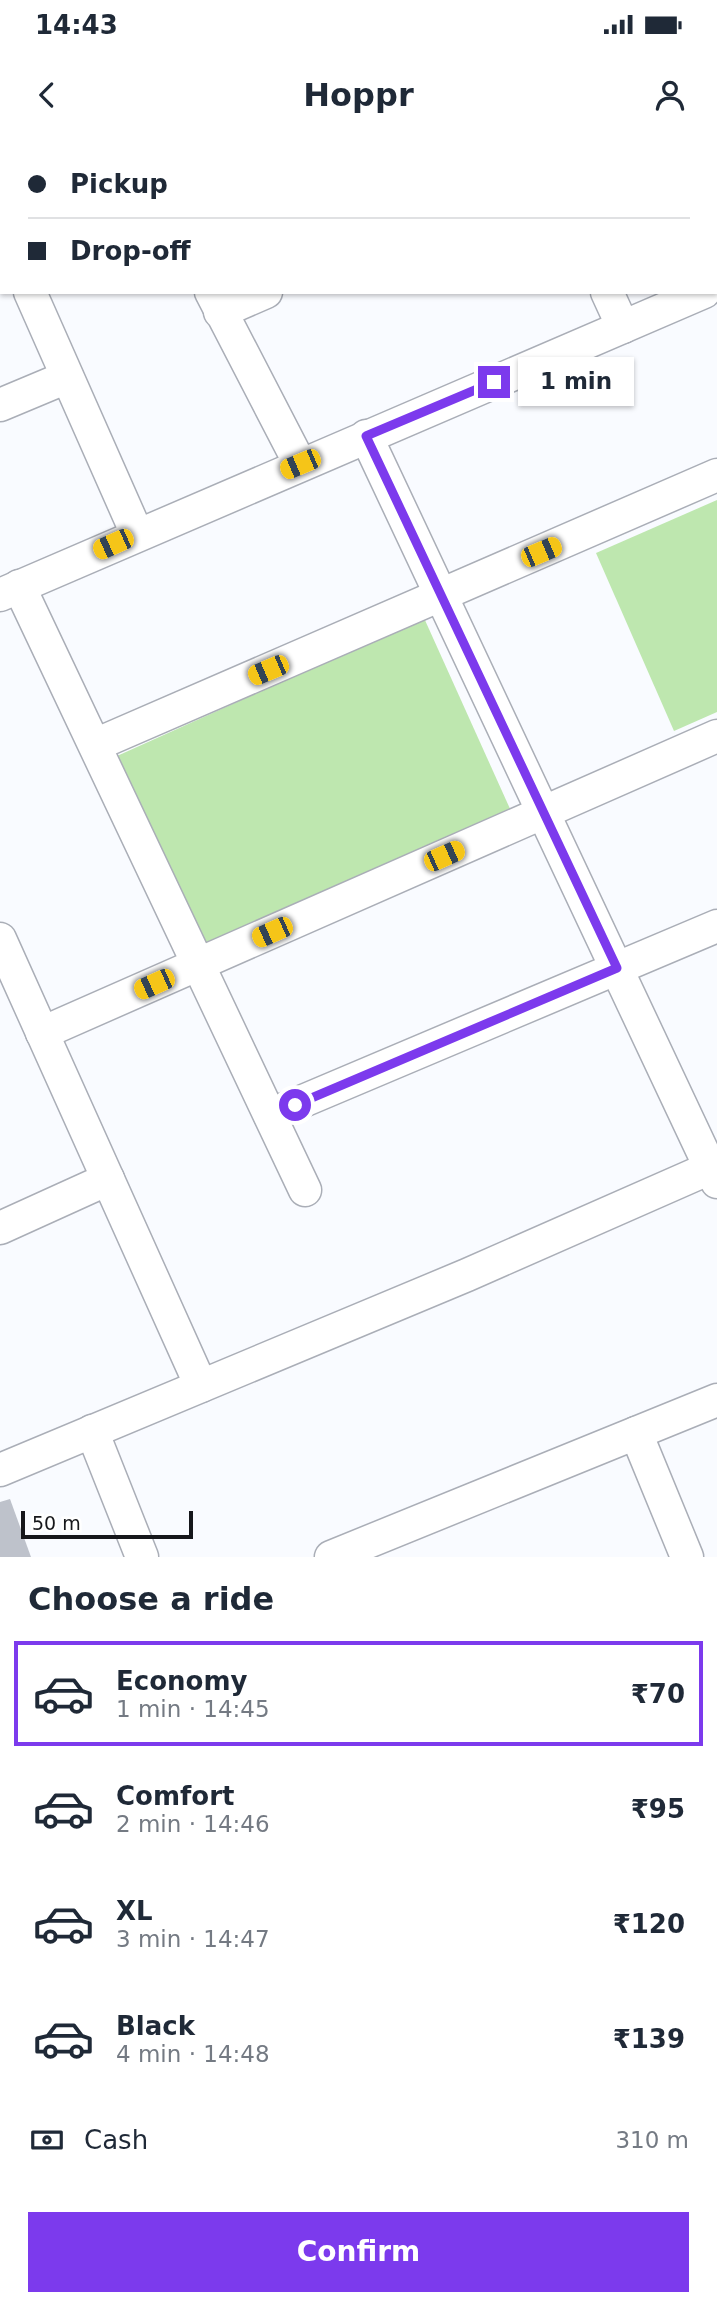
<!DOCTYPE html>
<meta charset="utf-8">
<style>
body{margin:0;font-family:"DejaVu Sans",sans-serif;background:#f2f2f3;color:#1f2937;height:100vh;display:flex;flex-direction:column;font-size:26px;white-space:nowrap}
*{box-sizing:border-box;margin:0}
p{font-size:23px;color:#747a83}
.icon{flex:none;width:38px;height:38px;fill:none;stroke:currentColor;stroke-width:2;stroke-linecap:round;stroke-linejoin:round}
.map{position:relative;height:1417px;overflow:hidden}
.sheet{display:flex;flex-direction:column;background:#fff;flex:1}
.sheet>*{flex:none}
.hud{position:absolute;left:0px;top:0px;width:718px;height:154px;box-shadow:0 2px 5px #0004;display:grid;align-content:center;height:154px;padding:0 28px;background:#fff}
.scale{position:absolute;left:21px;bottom:18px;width:172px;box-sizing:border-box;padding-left:7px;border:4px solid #16171b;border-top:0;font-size:19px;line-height:24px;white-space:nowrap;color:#16171b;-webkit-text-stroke:5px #fff;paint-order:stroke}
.end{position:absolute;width:32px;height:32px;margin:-16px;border:9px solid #7c3aed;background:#fff;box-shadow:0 0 0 4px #fff}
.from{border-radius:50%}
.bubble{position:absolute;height:49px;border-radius:0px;background:#fff;box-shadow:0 2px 5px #0004;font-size:23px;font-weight:800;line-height:49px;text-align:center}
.car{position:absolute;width:21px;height:42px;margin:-21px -10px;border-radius:9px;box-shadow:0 0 5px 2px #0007;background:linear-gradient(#f5c518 24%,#345 0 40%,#f5c518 0 76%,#345 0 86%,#f5c518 0)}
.hud b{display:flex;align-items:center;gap:24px;height:66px;font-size:26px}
.hud b+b{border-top:2px solid #e0e1e3}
.hud i{width:18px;height:18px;background:#1f2937}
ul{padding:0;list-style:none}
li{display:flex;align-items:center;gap:21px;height:105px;margin:0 14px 10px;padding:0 14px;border:4px solid transparent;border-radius:0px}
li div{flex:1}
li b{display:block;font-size:26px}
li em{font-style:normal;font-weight:800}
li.active{border-color:#7c3aed}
li>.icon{width:63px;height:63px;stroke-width:1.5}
h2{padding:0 28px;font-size:32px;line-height:84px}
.pay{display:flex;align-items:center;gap:18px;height:77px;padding:0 28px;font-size:26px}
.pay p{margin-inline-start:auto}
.primary-button{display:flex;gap:14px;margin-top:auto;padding:14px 28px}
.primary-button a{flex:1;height:80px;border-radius:0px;background:#7c3aed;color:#fff;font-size:28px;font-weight:800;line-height:80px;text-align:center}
.status{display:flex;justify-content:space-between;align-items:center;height:49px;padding:0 35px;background:#fff;direction:ltr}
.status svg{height:19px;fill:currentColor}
header{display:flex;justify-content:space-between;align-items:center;height:91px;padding:0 28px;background:#fff;font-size:32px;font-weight:800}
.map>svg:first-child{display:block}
</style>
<div class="status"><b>14:43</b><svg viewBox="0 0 49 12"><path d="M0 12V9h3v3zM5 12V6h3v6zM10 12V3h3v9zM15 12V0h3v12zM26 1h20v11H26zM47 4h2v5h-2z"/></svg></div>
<header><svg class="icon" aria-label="back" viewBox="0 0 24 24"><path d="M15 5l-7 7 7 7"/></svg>Hoppr<svg class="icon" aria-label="person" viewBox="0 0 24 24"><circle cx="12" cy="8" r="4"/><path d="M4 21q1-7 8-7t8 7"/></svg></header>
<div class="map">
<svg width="717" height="1417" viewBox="0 0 717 1417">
<rect width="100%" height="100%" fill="#f9fbff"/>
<g fill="#bee7af">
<polygon points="717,360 717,572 674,591 596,413"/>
<polygon points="424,478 511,671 204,808 117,616"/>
</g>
<polygon fill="#bec2cb" points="10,1359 31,1417 0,1417 0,1362"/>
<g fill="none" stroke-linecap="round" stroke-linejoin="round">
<g stroke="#aaaeb7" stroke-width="35">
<g id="minor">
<polyline points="141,0 142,2"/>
<polyline points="355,0 356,2"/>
<polyline points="537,0 537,2"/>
<polyline points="612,2 616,0"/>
<polyline points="0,86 2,90"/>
<polyline points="30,152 137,394"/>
<polyline points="211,152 300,324"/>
<polyline points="607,152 623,187"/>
<polyline points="220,172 266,152"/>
<polyline points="0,265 67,237"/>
<polyline points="366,296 717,1042"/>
<polyline points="19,446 305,1050"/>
<polyline points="0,455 704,152"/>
<polyline points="95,605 717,335"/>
<polyline points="0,799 201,1246"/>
<polyline points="42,893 717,596"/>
<polyline points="270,975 717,786"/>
<polyline points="0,1088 108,1039"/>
<polyline points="92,1291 142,1417"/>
<polyline points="636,1293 687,1417"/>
<polyline points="0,1330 467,1135 717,1025"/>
<polyline points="331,1417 717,1260"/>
</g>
</g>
<use href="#minor" stroke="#fff" stroke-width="32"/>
</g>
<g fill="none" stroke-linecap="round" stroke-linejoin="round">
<polyline stroke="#7c3aed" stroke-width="9" points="295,965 617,828 366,296 494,242"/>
</g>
</svg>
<div class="scale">50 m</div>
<i class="end from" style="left:295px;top:965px"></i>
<i class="end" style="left:494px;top:242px"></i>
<div class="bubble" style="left:518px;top:217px;width:116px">1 min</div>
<i class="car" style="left:300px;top:324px;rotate:247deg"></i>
<i class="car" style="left:113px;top:404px;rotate:246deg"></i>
<i class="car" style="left:541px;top:412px;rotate:67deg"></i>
<i class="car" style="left:268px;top:530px;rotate:247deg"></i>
<i class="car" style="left:444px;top:716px;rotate:66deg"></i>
<i class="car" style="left:272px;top:792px;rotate:246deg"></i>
<i class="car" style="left:154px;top:844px;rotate:246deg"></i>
<div class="hud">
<b><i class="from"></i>Pickup</b>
<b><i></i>Drop-off</b>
</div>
</div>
<section class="sheet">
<h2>Choose a ride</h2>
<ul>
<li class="active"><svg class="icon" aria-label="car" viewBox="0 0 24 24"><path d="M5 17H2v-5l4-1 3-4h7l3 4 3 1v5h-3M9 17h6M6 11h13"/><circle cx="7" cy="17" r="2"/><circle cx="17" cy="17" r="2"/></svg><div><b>Economy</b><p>1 min · 14:45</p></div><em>₹70</em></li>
<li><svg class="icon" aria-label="car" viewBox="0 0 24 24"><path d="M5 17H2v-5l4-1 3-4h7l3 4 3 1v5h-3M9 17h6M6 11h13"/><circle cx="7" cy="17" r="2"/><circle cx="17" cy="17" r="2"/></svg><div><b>Comfort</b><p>2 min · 14:46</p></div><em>₹95</em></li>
<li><svg class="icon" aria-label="car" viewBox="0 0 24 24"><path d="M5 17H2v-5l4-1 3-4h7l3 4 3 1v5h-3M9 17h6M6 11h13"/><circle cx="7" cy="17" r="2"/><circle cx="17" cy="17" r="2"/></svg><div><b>XL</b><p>3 min · 14:47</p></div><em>₹120</em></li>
<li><svg class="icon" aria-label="car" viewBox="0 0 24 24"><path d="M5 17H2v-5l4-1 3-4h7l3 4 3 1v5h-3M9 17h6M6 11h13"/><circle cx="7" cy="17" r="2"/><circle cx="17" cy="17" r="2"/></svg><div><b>Black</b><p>4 min · 14:48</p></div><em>₹139</em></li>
</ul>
<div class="pay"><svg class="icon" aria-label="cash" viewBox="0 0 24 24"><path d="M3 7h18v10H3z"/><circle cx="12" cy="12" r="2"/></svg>Cash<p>310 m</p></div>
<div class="primary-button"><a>Confirm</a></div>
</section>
